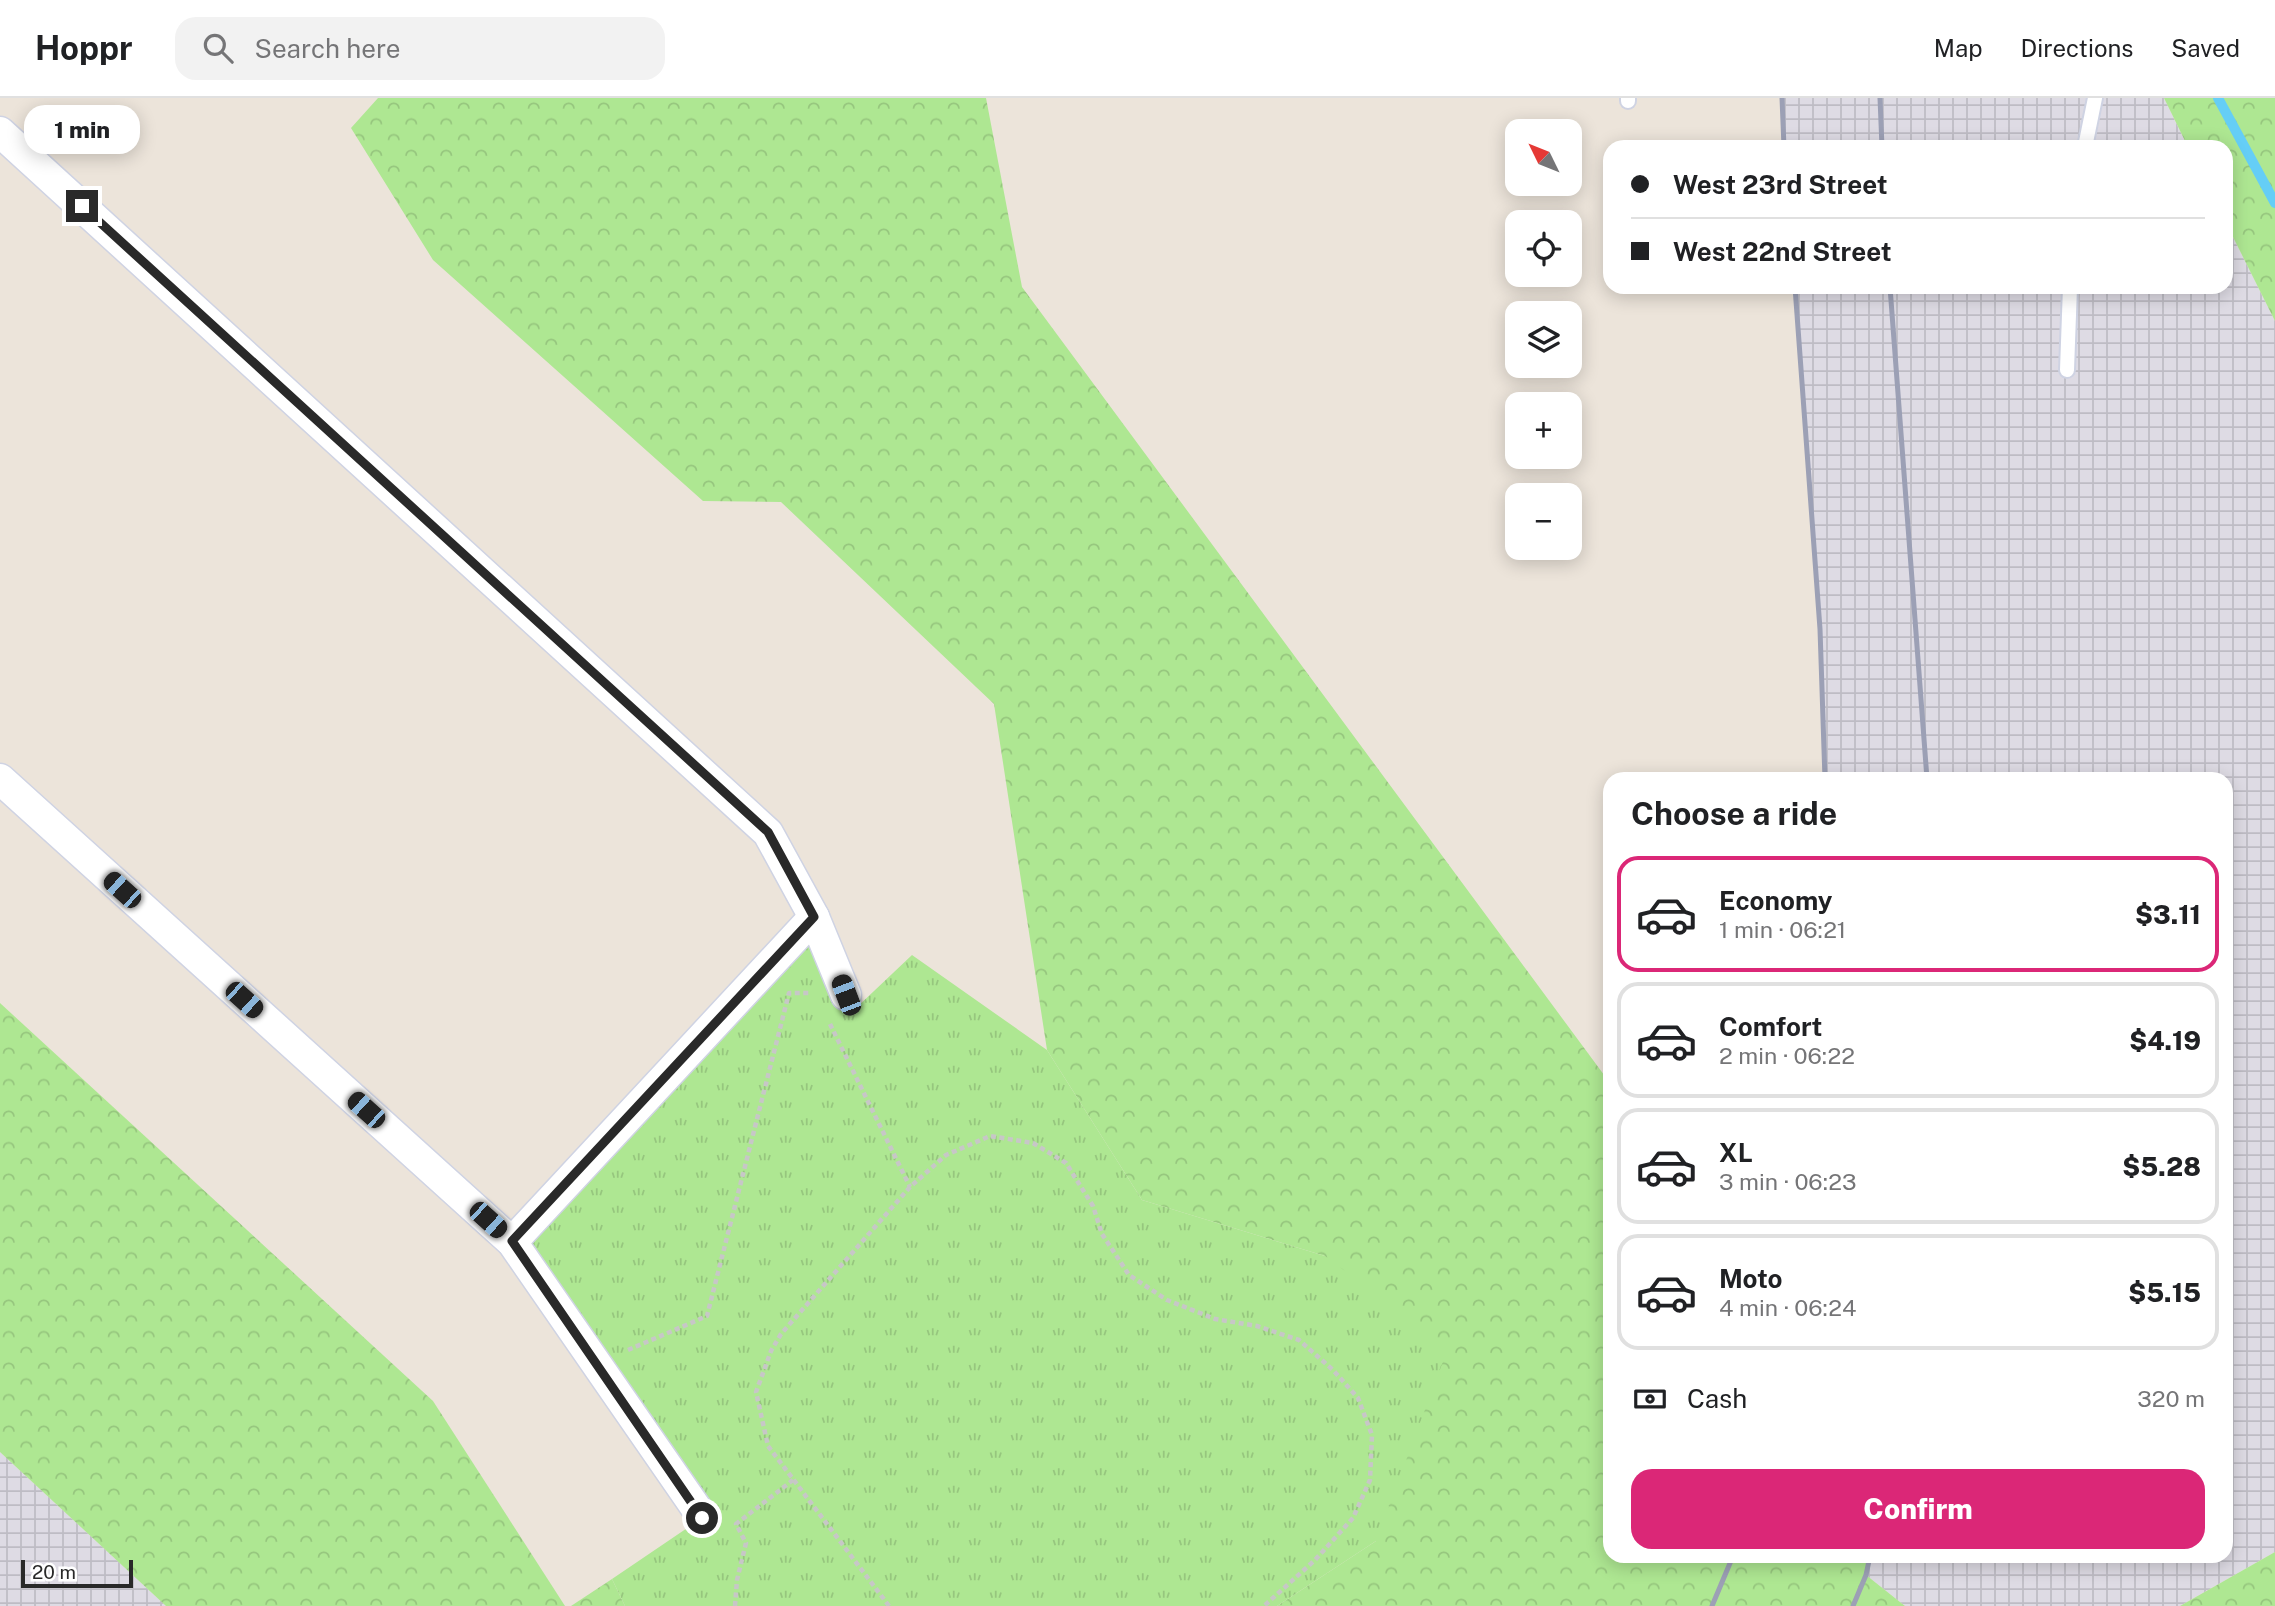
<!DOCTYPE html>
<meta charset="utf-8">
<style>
body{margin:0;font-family:"Public Sans",sans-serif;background:#f2f2f2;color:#202124;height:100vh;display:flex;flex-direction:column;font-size:26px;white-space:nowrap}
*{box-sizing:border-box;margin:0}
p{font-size:23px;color:#757577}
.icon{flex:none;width:38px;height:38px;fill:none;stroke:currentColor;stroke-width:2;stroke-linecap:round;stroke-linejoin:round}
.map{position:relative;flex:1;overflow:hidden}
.details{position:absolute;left:1603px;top:674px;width:630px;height:791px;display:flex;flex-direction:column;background:#fff;border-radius:21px;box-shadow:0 4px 18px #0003}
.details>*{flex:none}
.guide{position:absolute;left:1603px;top:42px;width:630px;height:154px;border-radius:21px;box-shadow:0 4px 18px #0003;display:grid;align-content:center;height:154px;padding:0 28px;background:#fff}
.needle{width:46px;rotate:313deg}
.controls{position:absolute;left:1505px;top:21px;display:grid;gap:14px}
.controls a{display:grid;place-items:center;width:77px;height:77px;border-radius:14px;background:#fff;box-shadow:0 4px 18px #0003;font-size:35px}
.scale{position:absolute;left:21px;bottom:18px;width:112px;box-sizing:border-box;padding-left:7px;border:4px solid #292929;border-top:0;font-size:19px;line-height:24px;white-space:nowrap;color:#292929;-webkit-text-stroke:5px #fff;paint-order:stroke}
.end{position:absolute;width:32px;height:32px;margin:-16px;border:9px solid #292929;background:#fff;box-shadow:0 0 0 4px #fff}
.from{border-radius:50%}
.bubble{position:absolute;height:49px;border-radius:21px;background:#fff;box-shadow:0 4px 18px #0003;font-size:23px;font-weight:800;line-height:49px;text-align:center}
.car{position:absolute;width:21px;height:42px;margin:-21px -10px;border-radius:9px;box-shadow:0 0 5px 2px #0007;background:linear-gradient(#222 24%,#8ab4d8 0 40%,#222 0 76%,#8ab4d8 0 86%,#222 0)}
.guide b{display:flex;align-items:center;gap:24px;height:66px;font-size:26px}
.guide b+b{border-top:2px solid #e0e0e0}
.guide i{width:18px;height:18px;background:#202124}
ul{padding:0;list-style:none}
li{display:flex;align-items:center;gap:21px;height:116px;margin:0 14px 10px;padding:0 14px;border:4px solid #e0e0e0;border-radius:21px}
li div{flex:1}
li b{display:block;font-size:26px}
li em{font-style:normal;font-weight:800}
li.active{border-color:#db2777}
li>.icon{width:63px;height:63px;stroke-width:1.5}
h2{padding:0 28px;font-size:32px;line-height:84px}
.pay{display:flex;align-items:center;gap:18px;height:77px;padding:0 28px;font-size:26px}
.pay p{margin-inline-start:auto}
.action{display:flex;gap:14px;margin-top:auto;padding:14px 28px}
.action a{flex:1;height:80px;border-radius:21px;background:#db2777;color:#fff;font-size:28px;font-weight:800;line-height:80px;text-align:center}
header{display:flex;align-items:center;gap:42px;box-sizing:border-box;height:98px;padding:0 35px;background:#fff;border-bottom:2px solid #e0e0e0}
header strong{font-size:33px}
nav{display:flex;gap:38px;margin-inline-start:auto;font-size:24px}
.search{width:490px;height:63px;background:#f2f2f2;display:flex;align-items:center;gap:18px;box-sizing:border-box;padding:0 24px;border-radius:21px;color:#757577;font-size:26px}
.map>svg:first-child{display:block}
</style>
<header>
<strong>Hoppr</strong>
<div class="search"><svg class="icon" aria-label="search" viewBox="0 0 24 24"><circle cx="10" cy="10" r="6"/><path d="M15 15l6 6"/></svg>Search here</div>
<nav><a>Map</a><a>Directions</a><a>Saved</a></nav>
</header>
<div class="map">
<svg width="2275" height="1508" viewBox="0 0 2275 1508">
<defs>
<pattern id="industrial-grid" width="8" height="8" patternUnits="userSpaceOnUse" patternTransform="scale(1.75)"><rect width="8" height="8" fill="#dedbe4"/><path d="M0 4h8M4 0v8" fill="none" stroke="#bebcc4"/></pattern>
<pattern id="forest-crowns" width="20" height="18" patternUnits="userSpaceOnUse" patternTransform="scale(1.75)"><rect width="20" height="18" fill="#aee792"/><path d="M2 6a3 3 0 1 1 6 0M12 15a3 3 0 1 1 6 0" fill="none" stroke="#96c67e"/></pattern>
<pattern id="park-tufts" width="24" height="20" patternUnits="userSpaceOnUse" patternTransform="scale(1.75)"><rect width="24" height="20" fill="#aee792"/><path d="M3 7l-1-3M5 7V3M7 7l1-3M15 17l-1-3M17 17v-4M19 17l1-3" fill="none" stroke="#96c67e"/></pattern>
</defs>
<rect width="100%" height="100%" fill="#ece4da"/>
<g fill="url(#industrial-grid)">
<polygon points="1782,0 2164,0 2188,49 1784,49"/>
<polygon points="2226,125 2275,223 2275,1454 2180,1508 1905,1508 1866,1477 1870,1458 2226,1458 2226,681 1825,681 1820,531 1795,189 2226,189"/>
<polygon points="0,1354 166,1508 0,1508"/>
</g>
<g fill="url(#forest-crowns)">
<polygon points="378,0 986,0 1022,189 1610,985 1610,1458 1870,1458 1866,1477 1905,1508 1277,1508 1376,1443 1325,1158 1142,1102 1047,952 994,606 781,404 703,403 433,162 351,30"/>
<polygon points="2164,0 2275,0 2275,223 2226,125 2226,49 2188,49"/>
<polygon points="0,905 433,1303 565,1508 166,1508 0,1354"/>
<polygon points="2275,1454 2275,1508 2180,1508"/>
<polygon points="612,1481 625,1508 571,1508"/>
</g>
<polygon fill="url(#park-tufts)" points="814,819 855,911 912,857 1047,952 1142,1102 1325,1158 1448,1250 1376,1443 1277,1508 625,1508 612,1481 702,1420 512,1144"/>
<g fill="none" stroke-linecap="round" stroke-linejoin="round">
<polyline stroke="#65cef6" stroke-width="10" points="2218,0 2275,105"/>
<g stroke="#cfd3e3" stroke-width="18">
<g id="service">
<polyline points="1628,3 1628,0"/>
<polyline points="2085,49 2095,0"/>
<polyline points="2067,272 2070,189"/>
</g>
</g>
<g stroke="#cfd3e3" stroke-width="33">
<g id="minor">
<polyline points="0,34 768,735 814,819 846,897"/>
<polyline points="0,681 512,1144 703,1420"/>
<polyline points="512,1144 814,819"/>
</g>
</g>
<g stroke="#c7c7c7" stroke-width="4.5" stroke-dasharray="5 3.5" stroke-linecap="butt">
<polyline points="830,926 910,1089"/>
<polyline points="628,1252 707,1218 789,895 809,895"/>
<polyline points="735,1508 737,1482 746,1445 736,1426 793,1382"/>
<polyline points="889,1508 768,1348 756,1294 771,1253 781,1236 910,1089 946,1057 990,1038 1033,1045 1066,1065 1093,1108 1102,1136 1129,1177 1167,1202 1215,1221 1257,1228 1299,1242 1333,1272 1358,1300 1372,1337 1370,1382 1353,1420 1315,1462 1264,1508"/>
</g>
<use href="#service" stroke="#fff" stroke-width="14"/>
<use href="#minor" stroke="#fff" stroke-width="30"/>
<g stroke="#9ca0b5" stroke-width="5">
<polyline points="1782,0 1784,49"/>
<polyline points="1880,0 1882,49"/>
<polyline points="1795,189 1820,531 1825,681"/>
<polyline points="1890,189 1927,681"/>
<polyline points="1712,1508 1733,1458"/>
<polyline points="1853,1508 1866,1477 1870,1458"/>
</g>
</g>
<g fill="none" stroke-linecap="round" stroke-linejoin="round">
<polyline stroke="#292929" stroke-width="9" points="82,108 768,734 814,819 512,1143 702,1420"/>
</g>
</svg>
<div class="controls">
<a><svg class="needle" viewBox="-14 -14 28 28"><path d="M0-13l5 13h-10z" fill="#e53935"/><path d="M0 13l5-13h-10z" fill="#757577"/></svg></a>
<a><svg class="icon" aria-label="locate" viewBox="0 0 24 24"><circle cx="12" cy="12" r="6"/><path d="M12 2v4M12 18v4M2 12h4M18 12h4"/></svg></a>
<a><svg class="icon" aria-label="layers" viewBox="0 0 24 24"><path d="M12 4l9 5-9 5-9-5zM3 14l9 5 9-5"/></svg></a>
<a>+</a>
<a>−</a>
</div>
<div class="scale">20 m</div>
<i class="end from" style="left:702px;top:1420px"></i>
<i class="end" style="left:82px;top:108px"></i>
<div class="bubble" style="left:24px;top:7px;width:116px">1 min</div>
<i class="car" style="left:122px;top:792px;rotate:312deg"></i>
<i class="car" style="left:846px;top:897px;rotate:339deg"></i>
<i class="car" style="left:244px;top:902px;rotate:132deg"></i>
<i class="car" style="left:366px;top:1012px;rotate:312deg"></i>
<i class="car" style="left:488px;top:1122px;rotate:132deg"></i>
<div class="guide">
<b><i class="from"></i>West 23rd Street</b>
<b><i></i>West 22nd Street</b>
</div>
<section class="details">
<h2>Choose a ride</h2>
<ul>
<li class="active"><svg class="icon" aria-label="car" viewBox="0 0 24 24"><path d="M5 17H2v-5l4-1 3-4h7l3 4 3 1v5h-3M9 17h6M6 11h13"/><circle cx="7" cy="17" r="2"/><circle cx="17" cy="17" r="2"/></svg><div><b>Economy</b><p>1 min · 06:21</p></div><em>$3.11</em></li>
<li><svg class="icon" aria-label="car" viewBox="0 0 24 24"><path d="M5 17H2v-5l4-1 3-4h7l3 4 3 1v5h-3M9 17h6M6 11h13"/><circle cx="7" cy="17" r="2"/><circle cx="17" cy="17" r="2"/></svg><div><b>Comfort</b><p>2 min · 06:22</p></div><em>$4.19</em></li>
<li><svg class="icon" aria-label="car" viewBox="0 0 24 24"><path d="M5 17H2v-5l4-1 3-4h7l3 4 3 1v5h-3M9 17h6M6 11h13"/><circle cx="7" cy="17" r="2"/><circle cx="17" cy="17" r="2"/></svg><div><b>XL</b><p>3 min · 06:23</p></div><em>$5.28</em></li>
<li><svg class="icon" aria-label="car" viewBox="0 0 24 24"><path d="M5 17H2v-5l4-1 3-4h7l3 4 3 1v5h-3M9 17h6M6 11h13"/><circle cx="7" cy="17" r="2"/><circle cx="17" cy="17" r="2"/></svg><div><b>Moto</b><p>4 min · 06:24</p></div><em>$5.15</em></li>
</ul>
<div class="pay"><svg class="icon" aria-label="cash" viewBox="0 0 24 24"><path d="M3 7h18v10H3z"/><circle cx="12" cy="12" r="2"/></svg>Cash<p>320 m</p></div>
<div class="action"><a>Confirm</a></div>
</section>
</div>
